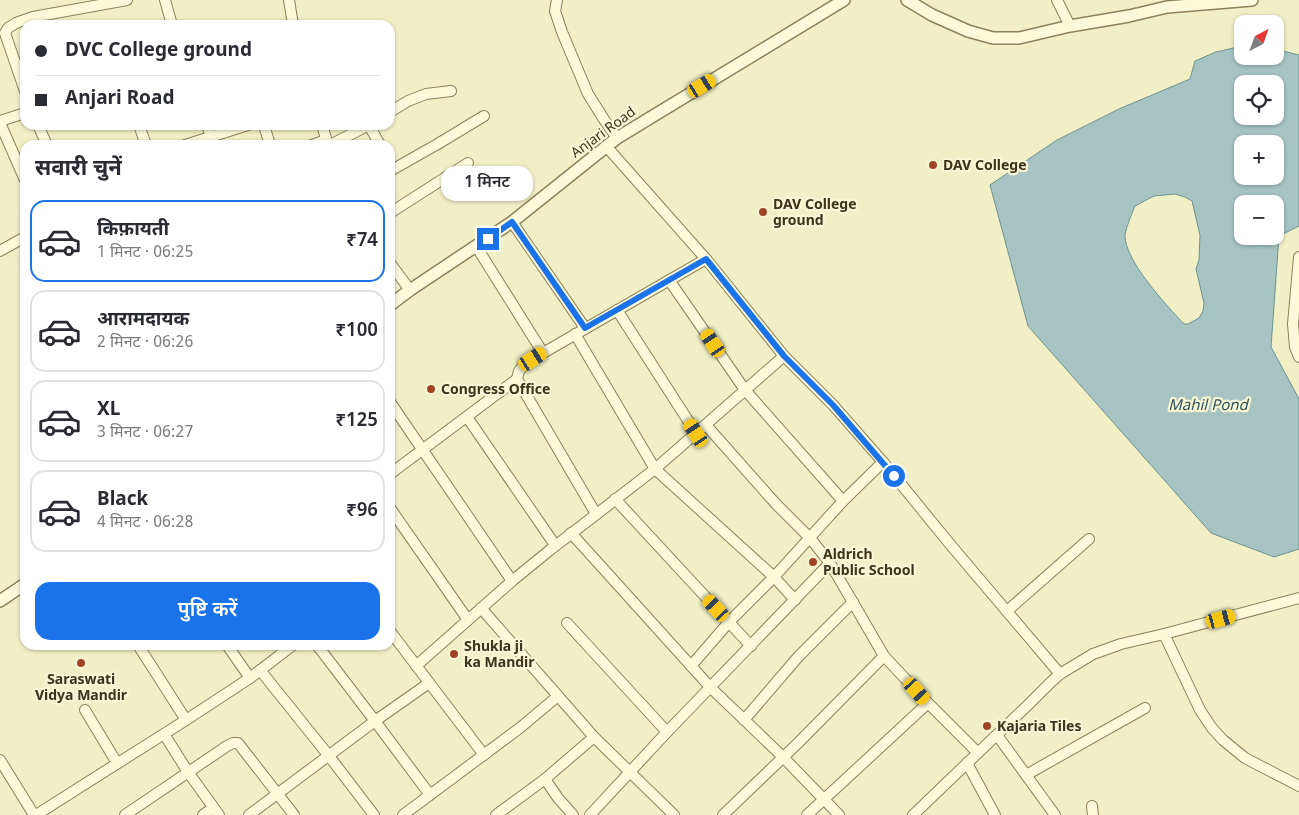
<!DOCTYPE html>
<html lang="hi">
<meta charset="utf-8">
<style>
body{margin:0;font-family:Georgia,"Noto Sans Devanagari",serif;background:#f2f2f3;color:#2b2b33;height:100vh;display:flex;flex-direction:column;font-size:19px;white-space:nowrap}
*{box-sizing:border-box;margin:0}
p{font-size:16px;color:#7c7c81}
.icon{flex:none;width:28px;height:28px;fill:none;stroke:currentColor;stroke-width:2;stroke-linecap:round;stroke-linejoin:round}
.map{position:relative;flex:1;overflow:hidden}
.sheet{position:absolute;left:20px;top:140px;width:375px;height:510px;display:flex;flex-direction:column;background:#fff;border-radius:15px;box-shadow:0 1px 4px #0004}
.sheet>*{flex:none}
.guide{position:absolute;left:20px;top:20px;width:375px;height:110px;border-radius:15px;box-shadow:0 1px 4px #0004;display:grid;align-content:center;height:110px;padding:0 15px;background:#fff}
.needle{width:32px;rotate:41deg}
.controls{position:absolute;left:1234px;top:15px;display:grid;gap:10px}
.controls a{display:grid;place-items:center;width:50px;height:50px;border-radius:10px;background:#fff;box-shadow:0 1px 4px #0004;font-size:25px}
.end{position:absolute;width:22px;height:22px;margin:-11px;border:6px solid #1a73e8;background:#fff;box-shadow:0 0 0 2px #fff}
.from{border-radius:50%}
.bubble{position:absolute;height:35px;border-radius:15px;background:#fff;box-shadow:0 1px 4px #0004;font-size:16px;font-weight:600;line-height:35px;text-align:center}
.car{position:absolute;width:15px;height:30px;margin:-15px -8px;border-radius:6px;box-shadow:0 0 4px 1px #0007;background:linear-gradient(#f5c518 24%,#345 0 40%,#f5c518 0 76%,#345 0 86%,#f5c518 0)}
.guide b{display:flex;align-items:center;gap:18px;height:48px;font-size:19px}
.guide b+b{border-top:1px solid #e1e1e2}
.guide i{width:12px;height:12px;background:#2b2b33}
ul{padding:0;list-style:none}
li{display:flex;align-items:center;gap:15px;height:82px;margin:0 10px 8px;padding:0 5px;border:2px solid #e1e1e2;border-radius:15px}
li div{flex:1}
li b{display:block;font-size:19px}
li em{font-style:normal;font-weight:600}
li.selected{border-color:#1a73e8}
li>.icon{width:45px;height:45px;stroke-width:1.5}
h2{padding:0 15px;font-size:22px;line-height:60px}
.button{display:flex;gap:10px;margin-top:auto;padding:10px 15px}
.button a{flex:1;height:58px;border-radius:15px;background:#1a73e8;color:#fff;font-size:20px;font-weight:600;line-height:58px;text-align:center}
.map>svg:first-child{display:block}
</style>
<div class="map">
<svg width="1299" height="815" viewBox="0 0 1299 815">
<rect width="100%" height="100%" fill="#f1efc5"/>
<path fill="#a7c4c2" stroke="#6c9393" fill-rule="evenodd" d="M1242,46v10h33v-7l24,6v171l-20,10 -8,111 28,52v150l-25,8 -63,-24 -183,-207 -38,-141 67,-45 62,-31 71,-30 5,-18 21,-9zM1242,84h33v32h-33zM1242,144h33v32h-33zM1175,194l10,3 7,4 8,34 -1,25 -3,9 8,34 -1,8 -4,7 -11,6h-4c-17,-18 -60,-64 -59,-89 1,-7 7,-22 10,-29l19,-10zM1242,204h33v32h-33z"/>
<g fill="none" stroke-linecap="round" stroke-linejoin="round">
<g stroke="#8d825a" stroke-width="12">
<g id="minor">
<polyline points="165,0 172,25"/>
<polyline points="289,0 293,25"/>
<polyline points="557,0 555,11 562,32 588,94 605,121 617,138"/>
<polyline points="1057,0 1070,26"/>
<polyline points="25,91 7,39 5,33 8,28 16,23 33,17 127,0"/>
<polyline points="390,112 408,101 426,94 451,91"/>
<polyline points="0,121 25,113"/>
<polyline points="0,123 25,180"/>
<polyline points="38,125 47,145"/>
<polyline points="139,125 146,145"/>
<polyline points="207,125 214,145"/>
<polyline points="264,125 270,145"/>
<polyline points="322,125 328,145"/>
<polyline points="185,145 248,125"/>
<polyline points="312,145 326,140"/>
<polyline points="330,145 369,125 380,145"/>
<polyline points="606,146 706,259 784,356 833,405 883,462 949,543 1060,674"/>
<polyline points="390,171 436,145 484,116"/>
<polyline points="390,213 468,163"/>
<polyline points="512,222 585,328"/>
<polyline points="476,246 543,353"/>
<polyline points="0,251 25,237"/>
<polyline points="1299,257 1293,324 1295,347 1299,357"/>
<polyline points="390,263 410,290"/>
<polyline points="669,280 745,390 843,501"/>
<polyline points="617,310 696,433"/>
<polyline points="575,334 655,469 774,577 795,600"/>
<polyline points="390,402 512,581"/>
<polyline points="467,417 555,545"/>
<polyline points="706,425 776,504 810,538 830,563 884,656 928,703 978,753"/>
<polyline points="390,474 517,379"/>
<polyline points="615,499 751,646"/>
<polyline points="390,508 468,620"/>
<polyline points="596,514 517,379 519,371 524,365 543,353 706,259"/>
<polyline points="571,533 711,688 783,757 839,815"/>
<polyline points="481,608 594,737 674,815"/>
<polyline points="1007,611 1089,539"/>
<polyline points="567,623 667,732"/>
<polyline points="390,631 484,755"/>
<polyline points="1164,634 1200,710 1212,728 1223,740 1245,758 1299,786"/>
<polyline points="138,645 186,720"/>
<polyline points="227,645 250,678"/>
<polyline points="317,645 375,721 430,795"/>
<polyline points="416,666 512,581 550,550 655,469 784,356"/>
<polyline points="691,666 729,622 774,577 843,501 883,462"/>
<polyline points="260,670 329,756 374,815"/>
<polyline points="85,710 117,763"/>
<polyline points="744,720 798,657 853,602"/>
<polyline points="164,734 188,772 219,815"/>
<polyline points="997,735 1055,815"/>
<polyline points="0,760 34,815"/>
<polyline points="967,763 995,815"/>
<polyline points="1026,775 1145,708"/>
<polyline points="545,779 558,798 573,815"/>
<polyline points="1092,806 1093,815"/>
<polyline points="36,815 186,720 250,678 293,645"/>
<polyline points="125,815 227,746 233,743 238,743 294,815"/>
<polyline points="203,815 213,808"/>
<polyline points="249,815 375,721 429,683"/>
<polyline points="403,815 521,727 558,696"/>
<polyline points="496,815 545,779 594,737"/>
<polyline points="590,815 667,732 830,563"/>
<polyline points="723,815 798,743 884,656"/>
<polyline points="807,815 928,703"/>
<polyline points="913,815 1029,704 1050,683 1060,674 1093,654 1121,644 1164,634 1299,598"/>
</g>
</g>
<g stroke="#8d825a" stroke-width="14">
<g id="tertiary">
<polyline points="907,0 932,15 968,31 993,38 1019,38 1070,26 1129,16 1167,7 1252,0"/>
<polyline points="390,305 410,290 512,222 617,138 844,0"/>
<polyline points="0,601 25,584"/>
</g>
</g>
<use href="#minor" stroke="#fbf9d9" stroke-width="10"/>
<use href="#tertiary" stroke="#fbf9d9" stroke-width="11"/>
</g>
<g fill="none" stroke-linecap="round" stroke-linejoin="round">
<polyline stroke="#1a73e8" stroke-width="6" points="488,239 512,222 585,328 706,259 784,356 833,405 894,476"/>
</g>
<g fill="#9f4426" stroke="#f7f6d5" stroke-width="2">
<circle cx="933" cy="165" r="5"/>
<circle cx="763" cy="212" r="5"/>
<circle cx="431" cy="389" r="5"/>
<circle cx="813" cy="562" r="5"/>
<circle cx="454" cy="654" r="5"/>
<circle cx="81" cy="663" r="5"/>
<circle cx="987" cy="726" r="5"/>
</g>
<g text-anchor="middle" stroke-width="4.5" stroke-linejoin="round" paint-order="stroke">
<g font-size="14" fill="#3c341e" stroke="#f7f6d5">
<text transform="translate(603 132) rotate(-36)" y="5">Anjari Road</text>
</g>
<g font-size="14" font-weight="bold" fill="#3c341e" stroke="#f7f6d5" text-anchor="start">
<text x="943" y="170">DAV College</text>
<text x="773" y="209">DAV College<tspan x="773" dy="16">ground</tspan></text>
<text x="441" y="394">Congress Office</text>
<text x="823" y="559">Aldrich<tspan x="823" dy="16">Public School</tspan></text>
<text x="464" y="651">Shukla ji<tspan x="464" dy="16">ka Mandir</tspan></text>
<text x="81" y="684" text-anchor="middle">Saraswati<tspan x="81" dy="16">Vidya Mandir</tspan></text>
<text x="997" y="731">Kajaria Tiles</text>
</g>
<g font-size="15" font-style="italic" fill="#2d545d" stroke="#f7f6d5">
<text x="1208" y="410">Mahil Pond</text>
</g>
</g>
</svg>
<div class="controls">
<a><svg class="needle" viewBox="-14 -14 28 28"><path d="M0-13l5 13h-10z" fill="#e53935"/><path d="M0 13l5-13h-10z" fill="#7c7c81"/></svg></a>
<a><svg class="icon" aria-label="locate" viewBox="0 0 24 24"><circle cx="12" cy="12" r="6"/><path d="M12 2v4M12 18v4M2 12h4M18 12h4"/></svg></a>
<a>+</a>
<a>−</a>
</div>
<i class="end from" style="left:894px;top:476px"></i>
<i class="end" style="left:488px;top:239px"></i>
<div class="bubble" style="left:441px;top:166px;width:92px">1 मिनट</div>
<i class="car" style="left:702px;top:86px;rotate:59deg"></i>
<i class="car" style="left:713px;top:343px;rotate:326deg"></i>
<i class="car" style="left:533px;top:359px;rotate:57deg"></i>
<i class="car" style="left:696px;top:433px;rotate:327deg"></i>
<i class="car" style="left:716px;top:608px;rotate:317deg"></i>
<i class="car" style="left:1221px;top:619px;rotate:75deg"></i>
<i class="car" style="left:917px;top:691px;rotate:138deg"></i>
<div class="guide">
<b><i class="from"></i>DVC College ground</b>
<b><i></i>Anjari Road</b>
</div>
<section class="sheet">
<h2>सवारी चुनें</h2>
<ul>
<li class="selected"><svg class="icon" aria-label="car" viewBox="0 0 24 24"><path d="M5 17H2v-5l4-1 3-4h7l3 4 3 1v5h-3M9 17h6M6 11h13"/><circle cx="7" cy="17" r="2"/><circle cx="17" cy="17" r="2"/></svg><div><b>किफ़ायती</b><p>1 मिनट · 06:25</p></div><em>₹74</em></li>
<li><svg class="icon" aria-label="car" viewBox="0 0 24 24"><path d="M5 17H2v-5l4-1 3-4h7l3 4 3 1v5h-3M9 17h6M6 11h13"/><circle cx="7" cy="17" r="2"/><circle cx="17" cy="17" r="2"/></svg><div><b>आरामदायक</b><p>2 मिनट · 06:26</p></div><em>₹100</em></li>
<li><svg class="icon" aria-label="car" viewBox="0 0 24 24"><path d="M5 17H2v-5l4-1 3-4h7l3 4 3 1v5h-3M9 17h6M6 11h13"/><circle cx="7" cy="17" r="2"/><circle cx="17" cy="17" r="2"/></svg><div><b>XL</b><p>3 मिनट · 06:27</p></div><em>₹125</em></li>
<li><svg class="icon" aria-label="car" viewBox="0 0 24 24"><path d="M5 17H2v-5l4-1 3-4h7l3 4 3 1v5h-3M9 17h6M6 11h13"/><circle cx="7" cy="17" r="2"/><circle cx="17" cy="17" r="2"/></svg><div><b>Black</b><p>4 मिनट · 06:28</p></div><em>₹96</em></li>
</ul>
<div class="button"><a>पुष्टि करें</a></div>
</section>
</div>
